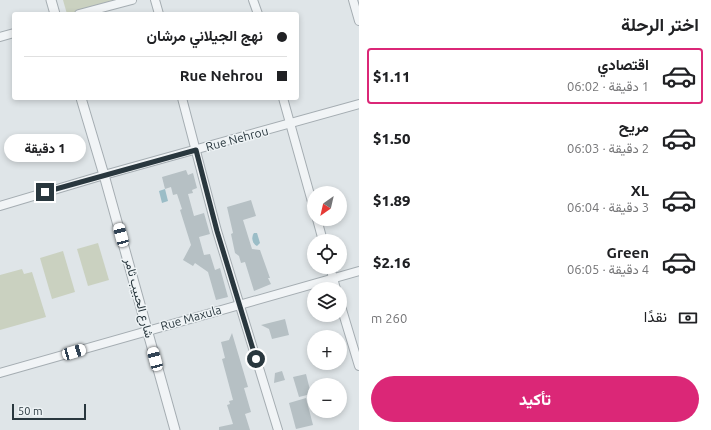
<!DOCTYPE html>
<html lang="ar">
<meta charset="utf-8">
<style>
body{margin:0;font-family:Ubuntu,Vazirmatn,sans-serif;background:#f2f2f2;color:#202124;direction:rtl;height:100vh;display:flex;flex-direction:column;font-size:15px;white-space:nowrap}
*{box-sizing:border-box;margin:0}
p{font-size:13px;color:#757577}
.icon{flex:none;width:22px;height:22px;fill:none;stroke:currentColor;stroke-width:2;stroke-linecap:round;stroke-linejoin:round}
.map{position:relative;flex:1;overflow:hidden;direction:ltr}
.sheet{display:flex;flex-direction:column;background:#fff;width:352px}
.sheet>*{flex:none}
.banner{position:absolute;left:12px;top:12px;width:287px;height:88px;border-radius:4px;box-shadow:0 2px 6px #0003;direction:rtl;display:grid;align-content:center;height:88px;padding:0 12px;background:#fff}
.needle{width:26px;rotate:214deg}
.controls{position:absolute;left:307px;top:186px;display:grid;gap:8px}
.controls a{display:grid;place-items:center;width:40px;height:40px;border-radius:50%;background:#fff;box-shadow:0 2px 6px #0003;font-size:20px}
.scale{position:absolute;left:12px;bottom:10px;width:74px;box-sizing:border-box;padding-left:4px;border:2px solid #29373e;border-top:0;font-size:11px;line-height:14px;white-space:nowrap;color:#29373e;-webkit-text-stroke:3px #eef3f5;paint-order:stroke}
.end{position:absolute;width:18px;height:18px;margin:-9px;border:5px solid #29373e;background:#fff;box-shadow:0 0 0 2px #fff}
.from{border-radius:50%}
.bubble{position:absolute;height:28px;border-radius:14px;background:#fff;box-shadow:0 2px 6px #0003;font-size:13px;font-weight:800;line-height:28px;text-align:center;direction:rtl}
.car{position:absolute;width:12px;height:24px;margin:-12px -6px;border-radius:5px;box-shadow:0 0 3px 1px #0007;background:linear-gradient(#fff 24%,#345 0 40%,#fff 0 76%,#345 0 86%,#fff 0)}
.banner b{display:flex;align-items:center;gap:14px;height:38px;font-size:15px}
.banner b+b{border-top:1px solid #e0e0e0}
.banner i{width:10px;height:10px;background:#202124}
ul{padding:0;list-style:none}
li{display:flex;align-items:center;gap:12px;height:56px;margin:0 8px 6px;padding:0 4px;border:2px solid transparent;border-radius:4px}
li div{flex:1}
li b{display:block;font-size:15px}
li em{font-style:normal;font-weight:800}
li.selected{border-color:#db2777}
li>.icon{width:36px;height:36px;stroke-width:1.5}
h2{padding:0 12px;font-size:18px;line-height:48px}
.pay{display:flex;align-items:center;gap:10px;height:44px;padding:0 12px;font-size:15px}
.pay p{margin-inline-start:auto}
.primary-button{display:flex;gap:8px;margin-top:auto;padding:8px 12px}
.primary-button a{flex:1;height:46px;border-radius:24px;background:#db2777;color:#fff;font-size:16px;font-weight:800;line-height:46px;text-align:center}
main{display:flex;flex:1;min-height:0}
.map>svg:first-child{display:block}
</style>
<main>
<section class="sheet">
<h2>اختر الرحلة</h2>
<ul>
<li class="selected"><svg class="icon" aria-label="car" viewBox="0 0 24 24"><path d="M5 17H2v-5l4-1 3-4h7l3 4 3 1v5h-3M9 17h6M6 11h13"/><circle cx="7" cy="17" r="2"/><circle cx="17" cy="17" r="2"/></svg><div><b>اقتصادي</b><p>1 دقيقة · 06:02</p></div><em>$1.11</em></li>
<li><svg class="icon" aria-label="car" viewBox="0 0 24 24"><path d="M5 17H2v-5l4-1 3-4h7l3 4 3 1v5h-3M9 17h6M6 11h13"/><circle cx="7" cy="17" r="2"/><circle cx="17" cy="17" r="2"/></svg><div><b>مريح</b><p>2 دقيقة · 06:03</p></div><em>$1.50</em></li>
<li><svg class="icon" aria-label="car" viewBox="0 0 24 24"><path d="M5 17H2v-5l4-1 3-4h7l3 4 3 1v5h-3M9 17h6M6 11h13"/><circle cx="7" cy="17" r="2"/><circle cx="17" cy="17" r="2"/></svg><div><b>XL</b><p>3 دقيقة · 06:04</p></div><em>$1.89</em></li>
<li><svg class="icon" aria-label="car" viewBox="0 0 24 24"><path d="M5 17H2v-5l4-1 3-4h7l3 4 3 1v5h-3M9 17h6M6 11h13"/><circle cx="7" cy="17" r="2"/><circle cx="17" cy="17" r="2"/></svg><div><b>Green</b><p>4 دقيقة · 06:05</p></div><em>$2.16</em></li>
</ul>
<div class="pay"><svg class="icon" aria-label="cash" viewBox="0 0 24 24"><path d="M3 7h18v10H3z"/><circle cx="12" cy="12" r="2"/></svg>نقدًا<p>260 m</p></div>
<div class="primary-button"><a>تأكيد</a></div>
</section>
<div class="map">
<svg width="359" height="430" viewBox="0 0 359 430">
<rect width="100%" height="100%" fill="#dfe5e8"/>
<g fill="#cad1c0">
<polygon points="63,0 114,0 115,3 74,14 67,14"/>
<polygon points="98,243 109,280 88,286 77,249"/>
<polygon points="63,251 75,292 52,299 40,258"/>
<polygon points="22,269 24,274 32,272 46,317 0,330 0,275"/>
</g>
<g fill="#9bbdc7">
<polygon points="165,189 168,201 162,203 159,191"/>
<path d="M254,233h3l3,10 -3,3c-5,-2 -6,-9 -3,-13z"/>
</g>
<g fill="#b6c0c4">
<polygon points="186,170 188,175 193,173 197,188 192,190 193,193 188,194 194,216 204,213 210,234 199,237 204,255 210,254 215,270 220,268 228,297 216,300 208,272 195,263 193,266 183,260 191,245 180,210 182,209 177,194 173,195 171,187 165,189 162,177"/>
<polygon points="251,200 256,216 243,220 252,249 260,250 270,278 268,278 271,284 254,291 245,262 241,263 239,256 235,253 231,234 233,233 227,207"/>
<polygon points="285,319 289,335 272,339 269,329 261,325"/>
<polygon points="232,333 248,387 244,388 251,412 245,414 250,430 219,430 219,427 233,424 227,405 230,404 229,401 233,400 222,359 225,358 221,342 229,340"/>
<polygon points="282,371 285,380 274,383 275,373"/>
<polygon points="306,374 311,394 299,397 293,377"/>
<polygon points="306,398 313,425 296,429 289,403"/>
</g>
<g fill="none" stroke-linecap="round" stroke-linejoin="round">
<g stroke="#a5adb2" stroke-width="10">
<g id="minor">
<polyline points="155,0 159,14"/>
<polyline points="253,0 258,14"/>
<polyline points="353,0 359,21"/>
<polyline points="79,14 132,0"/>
<polyline points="0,37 14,33"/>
<polyline points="182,98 217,231 278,430"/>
<polyline points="283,98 314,209"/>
<polyline points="0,206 104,175 359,104"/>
<polyline points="317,219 323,241"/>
<polyline points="330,267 336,289"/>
<polyline points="340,303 359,366"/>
<polyline points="0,373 359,271"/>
</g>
</g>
<g stroke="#a5adb2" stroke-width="11">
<g id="tertiary">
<polyline points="51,0 55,14"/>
<polyline points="81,98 104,175 175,430"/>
</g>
</g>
<use href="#minor" stroke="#f1f4f6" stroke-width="8"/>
<use href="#tertiary" stroke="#f1f4f6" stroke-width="9"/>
</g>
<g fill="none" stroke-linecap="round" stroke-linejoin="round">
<polyline stroke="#29373e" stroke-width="5" points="45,192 196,150 217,231 256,359"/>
</g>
<g text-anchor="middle" stroke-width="3" stroke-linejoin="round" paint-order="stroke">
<g font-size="12" fill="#29373e" stroke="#eef3f5">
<text transform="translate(237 139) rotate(-15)" y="4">Rue Nehrou</text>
<text transform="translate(139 298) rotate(75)" y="4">شارع الحبيب ثامر</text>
<text transform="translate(191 318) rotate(-16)" y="4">Rue Maxula</text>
</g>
</g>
</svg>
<div class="controls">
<a><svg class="needle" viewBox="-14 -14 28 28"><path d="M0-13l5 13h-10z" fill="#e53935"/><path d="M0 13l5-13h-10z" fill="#757577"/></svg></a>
<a><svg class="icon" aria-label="locate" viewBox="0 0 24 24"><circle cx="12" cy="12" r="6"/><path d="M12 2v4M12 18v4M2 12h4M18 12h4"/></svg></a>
<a><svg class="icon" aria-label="layers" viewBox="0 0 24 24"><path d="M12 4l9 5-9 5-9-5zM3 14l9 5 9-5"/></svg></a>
<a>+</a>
<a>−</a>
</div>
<div class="scale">50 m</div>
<i class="end from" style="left:256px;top:359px"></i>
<i class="end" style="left:45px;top:192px"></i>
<div class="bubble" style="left:4px;top:134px;width:82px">1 دقيقة</div>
<i class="car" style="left:121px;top:235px;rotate:345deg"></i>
<i class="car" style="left:74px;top:352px;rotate:74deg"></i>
<i class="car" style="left:155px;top:359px;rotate:345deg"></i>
<div class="banner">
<b><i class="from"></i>نهج الجيلاني مرشان</b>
<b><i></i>Rue Nehrou</b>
</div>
</div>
</main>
